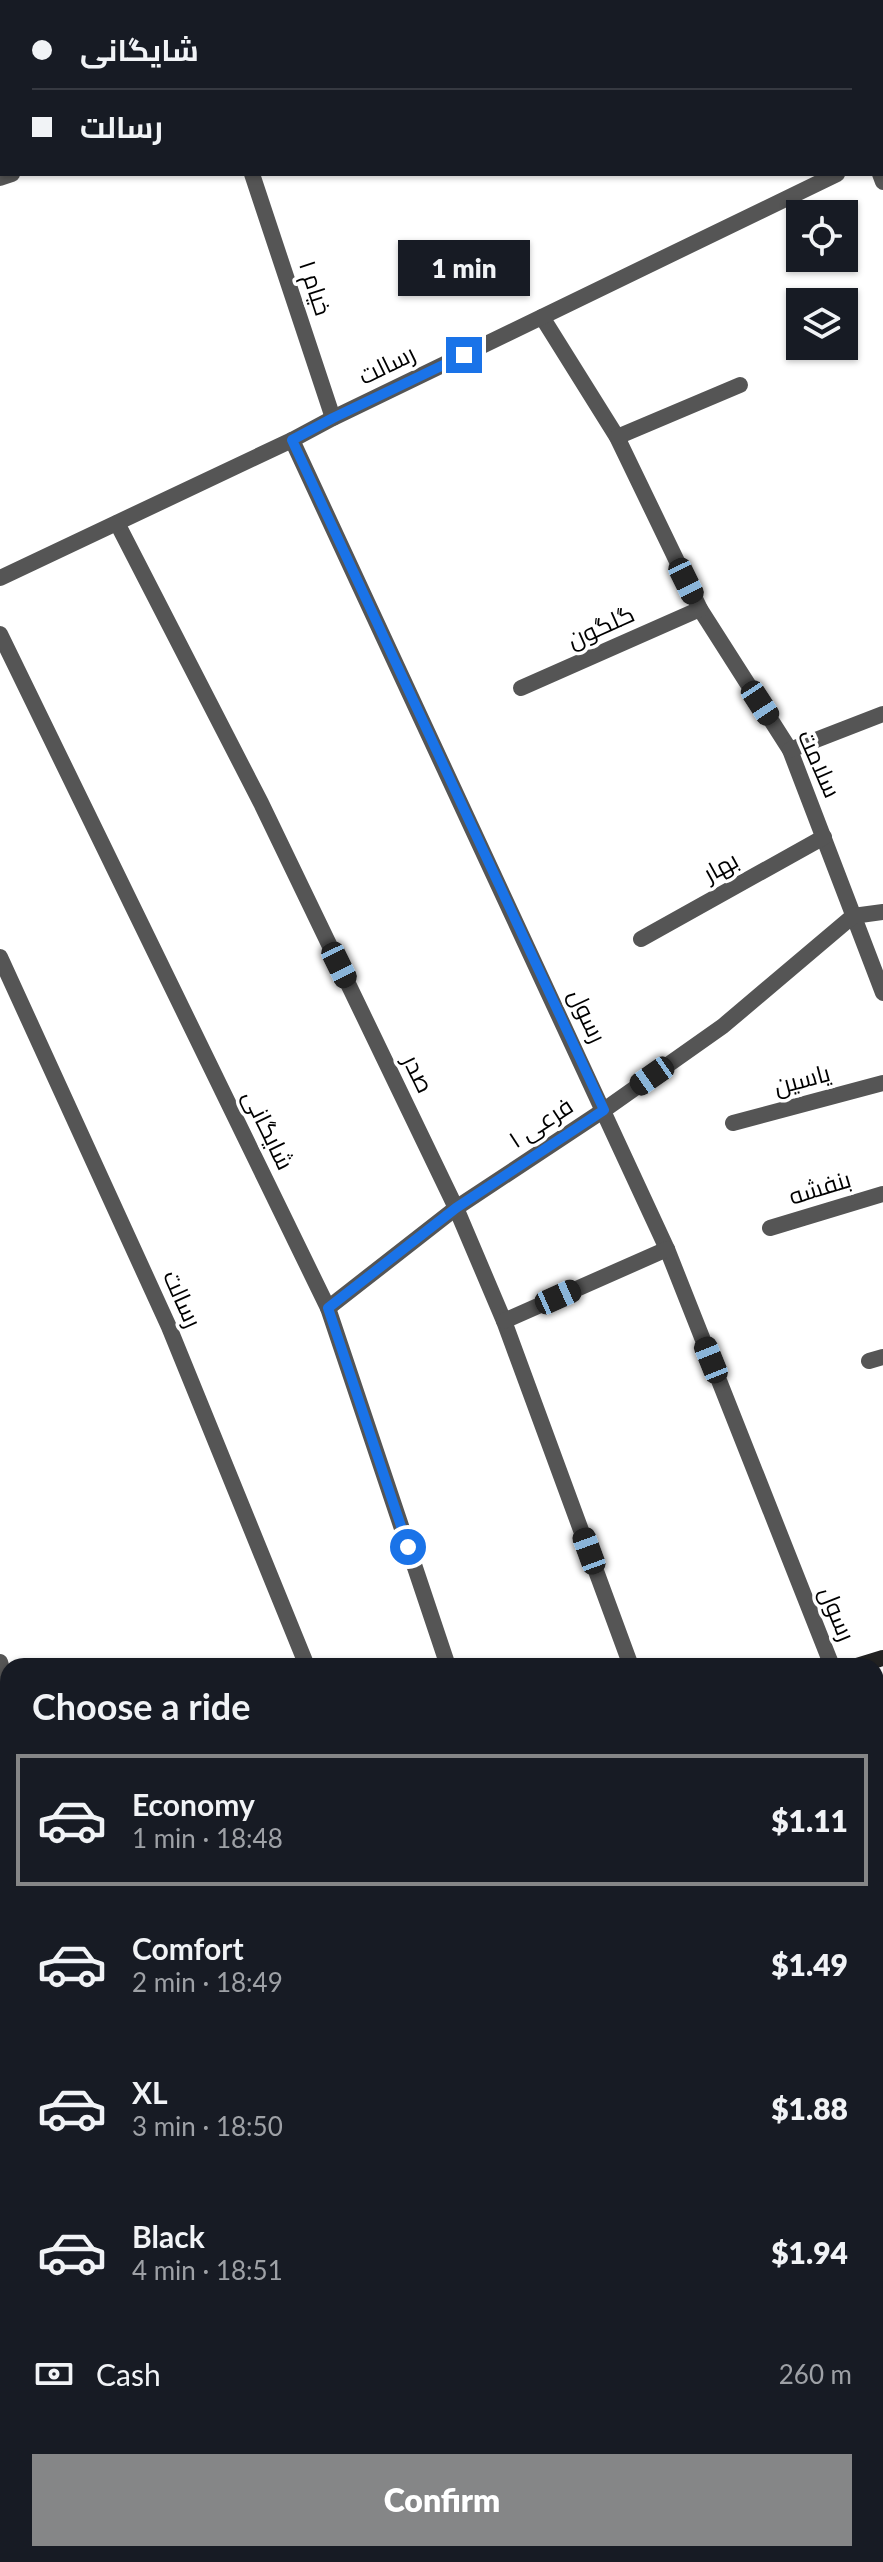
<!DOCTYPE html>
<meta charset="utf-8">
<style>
body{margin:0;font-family:Lato,Cairo,sans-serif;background:#20242c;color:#f1f3f6;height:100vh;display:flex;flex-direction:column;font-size:30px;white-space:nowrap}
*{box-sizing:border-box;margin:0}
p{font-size:26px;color:#9ea1a6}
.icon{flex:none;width:44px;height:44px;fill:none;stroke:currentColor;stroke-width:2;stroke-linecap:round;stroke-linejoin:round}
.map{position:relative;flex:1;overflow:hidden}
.drawer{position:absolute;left:0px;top:1658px;width:884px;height:904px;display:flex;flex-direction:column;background:#171b24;border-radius:24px 24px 0 0;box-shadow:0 2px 6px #0004}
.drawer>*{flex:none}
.banner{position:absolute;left:0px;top:0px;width:884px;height:176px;box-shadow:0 2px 6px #0004;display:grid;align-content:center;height:176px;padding:0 32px;background:#171b24}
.tools{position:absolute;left:786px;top:200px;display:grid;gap:16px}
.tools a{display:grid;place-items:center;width:72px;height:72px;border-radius:0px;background:#171b24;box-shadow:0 2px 6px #0004;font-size:40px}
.end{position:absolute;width:36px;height:36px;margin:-18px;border:10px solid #1a73e8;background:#fff;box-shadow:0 0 0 4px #fff}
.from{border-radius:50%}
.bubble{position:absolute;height:56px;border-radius:0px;background:#171b24;box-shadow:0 2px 6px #0004;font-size:26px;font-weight:800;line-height:56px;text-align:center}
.car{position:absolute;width:24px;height:48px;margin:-24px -12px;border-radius:10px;box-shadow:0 0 6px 2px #0007;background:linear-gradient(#222 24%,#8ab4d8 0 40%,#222 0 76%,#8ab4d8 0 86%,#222 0)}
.banner b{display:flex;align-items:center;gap:28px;height:76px;font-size:30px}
.banner b+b{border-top:2px solid #363941}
.banner i{width:20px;height:20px;background:#f1f3f6}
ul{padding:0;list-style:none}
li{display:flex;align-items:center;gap:24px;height:132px;margin:0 16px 12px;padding:0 16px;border:4px solid transparent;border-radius:0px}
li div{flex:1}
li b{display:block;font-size:30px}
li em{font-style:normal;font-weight:800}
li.active{border-color:#858687}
li>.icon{width:72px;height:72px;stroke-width:1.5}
h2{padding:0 32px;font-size:36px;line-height:96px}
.pay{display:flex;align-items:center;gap:20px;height:88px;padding:0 32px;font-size:30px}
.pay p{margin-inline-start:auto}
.button{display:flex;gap:16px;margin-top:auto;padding:16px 32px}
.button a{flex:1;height:92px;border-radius:0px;background:#858687;color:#fff;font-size:32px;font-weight:800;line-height:92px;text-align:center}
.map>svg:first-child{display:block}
</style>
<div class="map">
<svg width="883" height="2562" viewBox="0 0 883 2562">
<rect width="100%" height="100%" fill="#fff"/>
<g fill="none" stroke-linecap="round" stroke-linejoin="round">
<polyline stroke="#777" stroke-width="5" stroke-dasharray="2 4" stroke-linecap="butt" points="876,2261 883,2267"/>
<g stroke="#555" stroke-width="16">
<polyline points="188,0 189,2"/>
<polyline points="812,0 812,2"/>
<polyline points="642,2 647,0"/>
<polyline points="252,174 333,418"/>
<polyline points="880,174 883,182"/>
<polyline points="0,178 12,174"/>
<polyline points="542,317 617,437 700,609 790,750 883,993"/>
<polyline points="617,437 740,385"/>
<polyline points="292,440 667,1249 832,1666"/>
<polyline points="117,523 261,803 456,1208 504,1321 631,1666"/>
<polyline points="0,634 328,1308 448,1666"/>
<polyline points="521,688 700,609"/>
<polyline points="790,750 883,714"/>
<polyline points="641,939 824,837"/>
<polyline points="0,957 169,1327 307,1666"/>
<polyline points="733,1123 883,1083"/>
<polyline points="770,1228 883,1194"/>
<polyline points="328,1308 456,1208 604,1110 723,1026 853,916 883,912"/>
<polyline points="504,1321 667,1249"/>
<polyline points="869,1361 883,1357"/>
<polyline points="0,1662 8,1690"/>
<polyline points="876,2305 883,2304"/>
<polyline points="0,2344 8,2344"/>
<polyline points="876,2390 883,2438"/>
<polyline points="126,2554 127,2562"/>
<polyline points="469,2554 470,2562"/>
<polyline points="582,2554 583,2562"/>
</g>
<g stroke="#555" stroke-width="16">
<polyline points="882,153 883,152"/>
<polyline points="0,578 292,440 333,418 837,174"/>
</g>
<g stroke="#222" stroke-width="16">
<polyline points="857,1666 883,1658"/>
<polyline points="876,1715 883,1713"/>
<polyline points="0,1812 8,1810"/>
<polyline points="0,1887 8,1885"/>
</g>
</g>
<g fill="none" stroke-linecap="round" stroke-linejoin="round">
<polyline stroke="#1a73e8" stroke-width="10" points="408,1547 328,1308 456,1208 604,1110 292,440 333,418 464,355"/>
</g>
<g text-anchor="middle" stroke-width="7" stroke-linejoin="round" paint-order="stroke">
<g font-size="24" fill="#000" stroke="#fff">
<text transform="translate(315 288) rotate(72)" y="8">خیام ۱</text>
<text transform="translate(387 365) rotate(-26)" y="8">رسالت</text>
<text transform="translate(601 627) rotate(-24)" y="8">گلگون</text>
<text transform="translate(819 764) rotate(66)" y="8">سلامت</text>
<text transform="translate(721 867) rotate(-29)" y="8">بهار</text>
<text transform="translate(587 1016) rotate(65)" y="8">رسول</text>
<text transform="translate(418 1074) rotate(64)" y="8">صدر</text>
<text transform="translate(802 1080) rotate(-15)" y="8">یاسین</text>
<text transform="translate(541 1123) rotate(-33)" y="8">فرعی ۱</text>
<text transform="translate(268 1130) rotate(64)" y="8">شایگانی</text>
<text transform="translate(820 1188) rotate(-17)" y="8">بنفشه</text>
<text transform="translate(182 1299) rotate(66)" y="8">رسالت</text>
<text transform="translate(837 1614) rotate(68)" y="8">رسول</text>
</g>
</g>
</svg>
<div class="tools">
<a><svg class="icon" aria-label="locate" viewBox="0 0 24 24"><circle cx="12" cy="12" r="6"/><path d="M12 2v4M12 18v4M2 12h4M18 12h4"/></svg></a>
<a><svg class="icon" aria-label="layers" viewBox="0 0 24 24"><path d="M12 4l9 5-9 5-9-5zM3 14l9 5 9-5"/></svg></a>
</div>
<i class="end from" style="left:408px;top:1547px"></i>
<i class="end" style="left:464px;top:355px"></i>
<div class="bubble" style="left:398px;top:240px;width:132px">1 min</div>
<i class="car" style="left:686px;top:581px;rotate:154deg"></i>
<i class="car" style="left:760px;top:703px;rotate:147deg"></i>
<i class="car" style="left:339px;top:965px;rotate:154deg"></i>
<i class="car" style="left:652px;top:1076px;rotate:235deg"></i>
<i class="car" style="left:558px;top:1297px;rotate:66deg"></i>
<i class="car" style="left:711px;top:1360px;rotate:338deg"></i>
<i class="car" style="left:589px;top:1551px;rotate:340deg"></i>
<div class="banner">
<b><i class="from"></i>شایگانی</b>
<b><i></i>رسالت</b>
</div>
<section class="drawer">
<h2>Choose a ride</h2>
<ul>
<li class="active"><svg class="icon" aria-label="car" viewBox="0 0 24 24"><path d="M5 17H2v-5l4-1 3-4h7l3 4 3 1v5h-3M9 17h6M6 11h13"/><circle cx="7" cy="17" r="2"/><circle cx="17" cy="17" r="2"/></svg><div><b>Economy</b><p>1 min · 18:48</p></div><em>$1.11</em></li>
<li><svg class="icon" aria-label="car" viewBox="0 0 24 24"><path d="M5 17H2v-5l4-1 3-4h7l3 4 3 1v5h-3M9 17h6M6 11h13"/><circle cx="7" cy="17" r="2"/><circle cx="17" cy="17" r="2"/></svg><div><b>Comfort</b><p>2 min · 18:49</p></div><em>$1.49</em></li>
<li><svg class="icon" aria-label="car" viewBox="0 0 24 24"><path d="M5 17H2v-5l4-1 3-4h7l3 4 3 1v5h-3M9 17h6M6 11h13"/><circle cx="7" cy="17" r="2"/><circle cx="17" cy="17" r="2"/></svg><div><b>XL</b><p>3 min · 18:50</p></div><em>$1.88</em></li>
<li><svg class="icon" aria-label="car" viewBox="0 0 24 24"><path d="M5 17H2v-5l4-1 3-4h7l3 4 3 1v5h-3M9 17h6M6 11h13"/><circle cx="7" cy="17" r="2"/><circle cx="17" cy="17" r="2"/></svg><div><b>Black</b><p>4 min · 18:51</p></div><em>$1.94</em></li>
</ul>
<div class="pay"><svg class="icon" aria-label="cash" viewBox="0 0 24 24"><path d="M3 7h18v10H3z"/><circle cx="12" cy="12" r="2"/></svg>Cash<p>260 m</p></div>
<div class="button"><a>Confirm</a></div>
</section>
</div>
